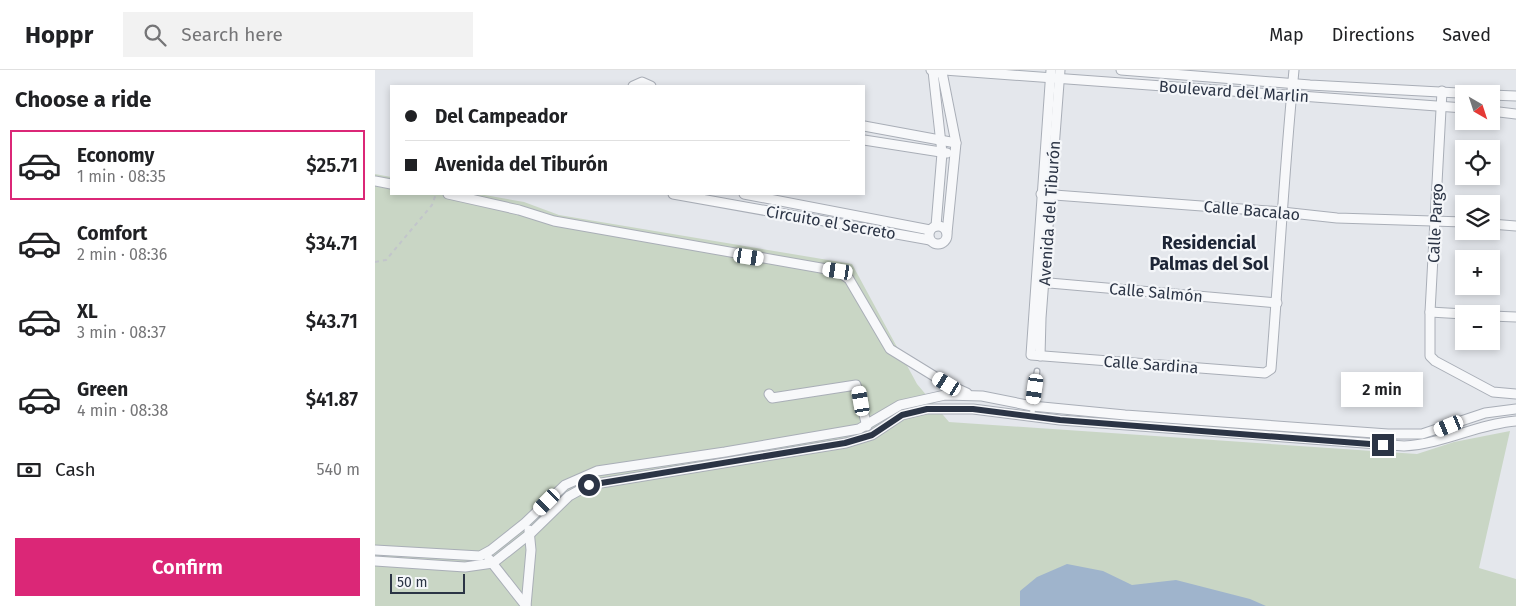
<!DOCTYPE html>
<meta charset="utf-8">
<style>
body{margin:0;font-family:"Fira Sans",sans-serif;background:#f2f2f2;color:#202124;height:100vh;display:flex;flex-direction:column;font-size:19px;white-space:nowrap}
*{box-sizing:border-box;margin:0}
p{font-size:16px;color:#757577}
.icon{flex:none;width:28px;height:28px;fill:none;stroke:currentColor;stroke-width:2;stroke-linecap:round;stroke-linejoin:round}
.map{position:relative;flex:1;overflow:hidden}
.details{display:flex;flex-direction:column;background:#fff;width:375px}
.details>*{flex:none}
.banner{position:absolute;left:15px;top:15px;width:475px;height:110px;border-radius:0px;box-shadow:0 2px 8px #0003;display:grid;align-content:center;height:110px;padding:0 15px;background:#fff}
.needle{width:32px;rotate:141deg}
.tools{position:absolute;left:1080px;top:15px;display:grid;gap:10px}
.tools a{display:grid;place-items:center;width:45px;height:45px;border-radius:0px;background:#fff;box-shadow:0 2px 8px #0003;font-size:25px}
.scale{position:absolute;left:15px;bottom:12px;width:75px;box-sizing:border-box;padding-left:5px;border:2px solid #2b3445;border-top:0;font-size:14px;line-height:18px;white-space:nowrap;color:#2b3445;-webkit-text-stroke:4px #f4f6f9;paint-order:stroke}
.end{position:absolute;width:22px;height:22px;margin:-11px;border:6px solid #2b3445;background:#fff;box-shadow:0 0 0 2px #fff}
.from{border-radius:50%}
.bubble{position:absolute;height:35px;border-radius:0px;background:#fff;box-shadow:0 2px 8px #0003;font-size:16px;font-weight:600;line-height:35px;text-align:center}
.car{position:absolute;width:15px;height:30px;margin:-15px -8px;border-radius:6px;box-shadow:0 0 4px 1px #0007;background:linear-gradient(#fff 24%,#345 0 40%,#fff 0 76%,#345 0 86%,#fff 0)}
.banner b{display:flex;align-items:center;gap:18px;height:48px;font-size:19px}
.banner b+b{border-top:1px solid #e0e0e0}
.banner i{width:12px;height:12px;background:#202124}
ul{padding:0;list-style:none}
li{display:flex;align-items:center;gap:15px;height:70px;margin:0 10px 8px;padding:0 5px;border:2px solid transparent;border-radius:0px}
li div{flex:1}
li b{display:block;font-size:19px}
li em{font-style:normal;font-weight:600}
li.active{border-color:#db2777}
li>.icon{width:45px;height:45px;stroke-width:1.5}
h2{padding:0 15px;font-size:22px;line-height:60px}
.pay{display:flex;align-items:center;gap:12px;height:55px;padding:0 15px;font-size:19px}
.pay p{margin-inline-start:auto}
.primary-button{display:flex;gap:10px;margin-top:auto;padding:10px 15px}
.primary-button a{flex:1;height:58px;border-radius:0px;background:#db2777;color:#fff;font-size:20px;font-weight:600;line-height:58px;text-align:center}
header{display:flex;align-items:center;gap:30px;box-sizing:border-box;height:70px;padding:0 25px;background:#fff;border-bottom:1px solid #e0e0e0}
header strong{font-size:24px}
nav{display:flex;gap:28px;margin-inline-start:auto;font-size:18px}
.search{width:350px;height:45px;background:#f2f2f2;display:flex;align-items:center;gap:12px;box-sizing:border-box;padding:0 18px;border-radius:0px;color:#757577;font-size:19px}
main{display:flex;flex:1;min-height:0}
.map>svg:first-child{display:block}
</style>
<header>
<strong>Hoppr</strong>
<div class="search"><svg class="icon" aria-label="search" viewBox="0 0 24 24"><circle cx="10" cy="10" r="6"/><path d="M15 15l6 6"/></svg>Search here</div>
<nav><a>Map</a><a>Directions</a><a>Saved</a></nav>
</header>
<main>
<section class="details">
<h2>Choose a ride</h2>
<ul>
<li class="active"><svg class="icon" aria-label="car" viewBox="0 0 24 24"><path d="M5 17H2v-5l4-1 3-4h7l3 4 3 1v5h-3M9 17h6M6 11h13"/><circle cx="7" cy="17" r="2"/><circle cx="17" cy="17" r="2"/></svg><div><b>Economy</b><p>1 min · 08:35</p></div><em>$25.71</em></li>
<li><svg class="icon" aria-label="car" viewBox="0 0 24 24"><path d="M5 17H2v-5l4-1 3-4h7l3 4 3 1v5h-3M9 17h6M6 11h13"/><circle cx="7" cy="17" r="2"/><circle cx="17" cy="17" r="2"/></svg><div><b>Comfort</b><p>2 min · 08:36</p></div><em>$34.71</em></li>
<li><svg class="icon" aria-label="car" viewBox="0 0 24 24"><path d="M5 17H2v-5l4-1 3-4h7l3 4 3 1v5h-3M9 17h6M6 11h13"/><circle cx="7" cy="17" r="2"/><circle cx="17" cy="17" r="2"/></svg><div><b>XL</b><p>3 min · 08:37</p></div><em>$43.71</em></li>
<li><svg class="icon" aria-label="car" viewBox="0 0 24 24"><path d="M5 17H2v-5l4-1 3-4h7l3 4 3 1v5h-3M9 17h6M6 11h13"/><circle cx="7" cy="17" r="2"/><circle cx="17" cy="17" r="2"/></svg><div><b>Green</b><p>4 min · 08:38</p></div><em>$41.87</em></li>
</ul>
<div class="pay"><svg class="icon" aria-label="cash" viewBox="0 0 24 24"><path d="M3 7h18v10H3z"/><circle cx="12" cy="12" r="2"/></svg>Cash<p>540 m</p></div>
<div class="primary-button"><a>Confirm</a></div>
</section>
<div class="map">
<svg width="1141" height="536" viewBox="0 0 1141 536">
<rect width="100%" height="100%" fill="#e4e7ec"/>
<polygon fill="#c9d6c5" points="0,104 16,107 16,124 104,124 149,132 184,145 477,194 542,314 574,352 1042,384 1079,372 1135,361 1104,498 1141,509 1141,536 0,536"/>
<polygon fill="#9fb4cc" points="692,494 728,501 757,515 801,510 875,529 891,536 645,536 645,521 662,507"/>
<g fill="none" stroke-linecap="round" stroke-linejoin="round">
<g stroke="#a9aeb7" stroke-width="7">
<polyline id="service" points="657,346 662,301"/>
</g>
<g stroke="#a9aeb7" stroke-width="11">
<g id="minor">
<polyline points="556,0 562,3 569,0 1089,38"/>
<path d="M676,0l-20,285 234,18 6,-4c8,-99 13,-199 23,-299"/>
<polyline points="746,0 935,15 1102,24"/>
<polyline points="558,1 567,83 561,156"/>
<polyline points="567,2 581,73 572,163"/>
<polyline points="258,16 267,12 276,16"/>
<polyline points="1067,21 1055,242 1055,286 1060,291 1118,322 1141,324"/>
<polyline points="1116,25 1141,26"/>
<polyline points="1116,41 1141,44"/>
<polyline points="489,56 581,73"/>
<polyline points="489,70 572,83"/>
<polyline points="0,111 16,114"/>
<polyline points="73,124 144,140 179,151 463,201 474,209 515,279 572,314 592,323"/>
<polyline points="298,124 555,170"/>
<polyline points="369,124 555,160"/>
<polyline points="666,124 907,142 962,148 1089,152"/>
<polyline points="1116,154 1141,156"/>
<circle cx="563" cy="165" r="9"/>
<polyline points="663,212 902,233"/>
<polyline points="1055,242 1089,244"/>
<polyline points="1116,246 1141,247"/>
<polyline points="665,286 666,248 685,0"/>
<polyline points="394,324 397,328 481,315 492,356"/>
<polyline points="0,480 105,486 116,480 150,453 190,415 222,401 350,382 484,359 525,335 570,325 607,326 657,336 750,345 1013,364 1047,364 1110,343 1141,339"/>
<polyline points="114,489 151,536"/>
<path d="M0,491l90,6 28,-4 38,-30 38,-37 20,-11 257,-42 26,-8 30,-20 25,-6h46l87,11 344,26c40,-2 73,-22 112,-25"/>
<polyline points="151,536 156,480 154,460"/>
</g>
</g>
<polyline stroke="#c2c5cb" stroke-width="2" stroke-dasharray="4 4" stroke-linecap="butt" points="0,192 11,190 57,135 61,124"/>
<use href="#service" stroke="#f7f8fa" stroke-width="4.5"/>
<use href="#minor" stroke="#f7f8fa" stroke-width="9"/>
</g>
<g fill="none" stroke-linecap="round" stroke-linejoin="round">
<polyline stroke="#2b3445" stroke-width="6" points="214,415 470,373 497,365 527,345 552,339 598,339 685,350 1008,375"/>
</g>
<g text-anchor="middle" stroke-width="4.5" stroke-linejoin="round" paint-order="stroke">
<g font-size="16" fill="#2b3445" stroke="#f4f6f9">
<text transform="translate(859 21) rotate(4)" y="6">Boulevard del Marlin</text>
<text transform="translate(877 140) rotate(5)" y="6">Calle Bacalao</text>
<text transform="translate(674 143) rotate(-86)" y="6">Avenida del Tiburón</text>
<text transform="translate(456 152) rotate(10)" y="6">Circuito el Secreto</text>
<text transform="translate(1060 153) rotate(-87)" y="6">Calle Pargo</text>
<text transform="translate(781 222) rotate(5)" y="6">Calle Salmón</text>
<text transform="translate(776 294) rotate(4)" y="6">Calle Sardina</text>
</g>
<g font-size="18" font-weight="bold" fill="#1d2536" stroke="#f4f6f9">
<text x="834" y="179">Residencial<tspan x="834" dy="21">Palmas del Sol</tspan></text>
</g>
</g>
</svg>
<div class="tools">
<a><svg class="needle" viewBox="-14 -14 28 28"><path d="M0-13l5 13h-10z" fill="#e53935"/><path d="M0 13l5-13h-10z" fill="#757577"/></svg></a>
<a><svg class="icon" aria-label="locate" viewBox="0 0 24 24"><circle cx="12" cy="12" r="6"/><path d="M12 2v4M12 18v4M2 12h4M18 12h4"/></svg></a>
<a><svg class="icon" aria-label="layers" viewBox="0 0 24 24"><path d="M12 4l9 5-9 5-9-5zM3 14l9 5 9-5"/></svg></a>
<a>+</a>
<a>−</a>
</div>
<div class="scale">50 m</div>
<i class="end from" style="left:214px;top:415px"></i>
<i class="end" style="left:1008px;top:375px"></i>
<div class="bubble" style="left:966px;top:302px;width:82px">2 min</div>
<i class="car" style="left:374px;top:187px;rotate:99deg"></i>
<i class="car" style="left:463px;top:201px;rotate:279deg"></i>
<i class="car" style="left:572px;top:314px;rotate:301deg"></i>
<i class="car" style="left:660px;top:319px;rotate:188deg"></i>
<i class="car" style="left:486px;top:331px;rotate:350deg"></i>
<i class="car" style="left:1074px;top:356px;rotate:248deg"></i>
<i class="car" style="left:172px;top:432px;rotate:225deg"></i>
<div class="banner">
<b><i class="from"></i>Del Campeador</b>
<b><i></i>Avenida del Tiburón</b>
</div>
</div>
</main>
